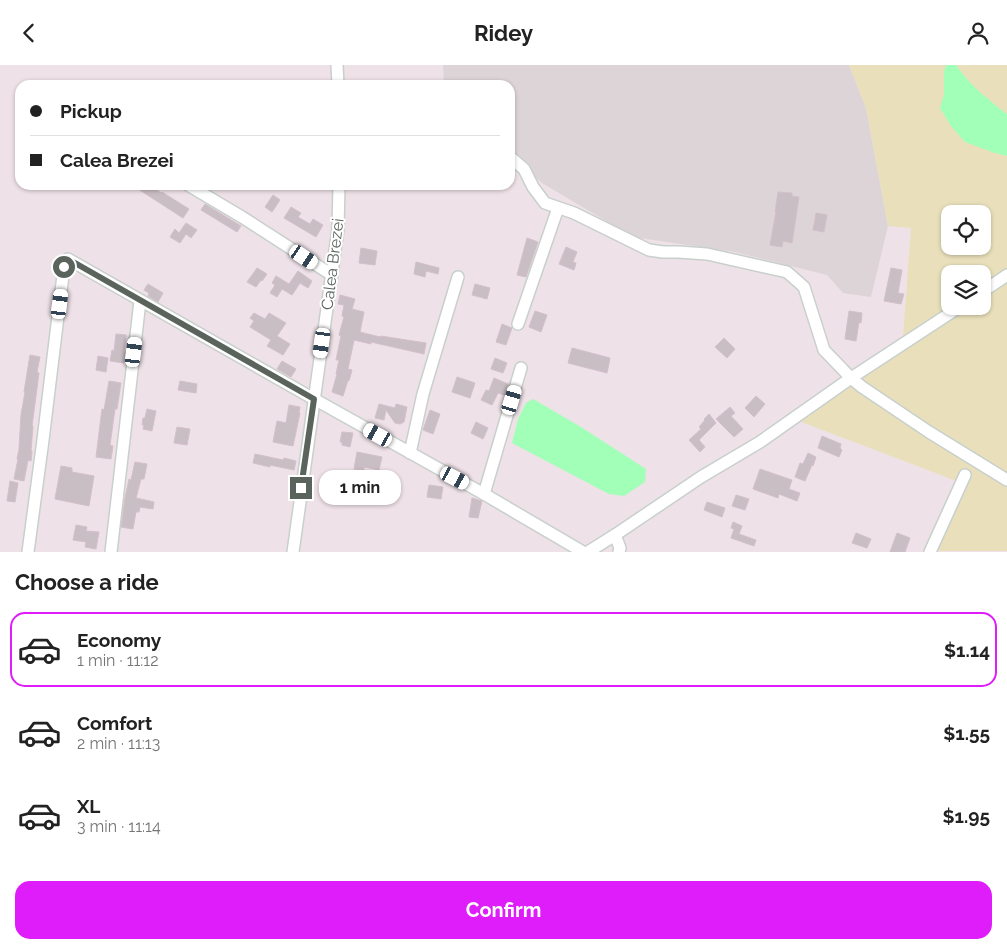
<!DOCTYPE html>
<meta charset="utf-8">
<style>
body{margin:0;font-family:Raleway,sans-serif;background:#f6f6f6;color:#222;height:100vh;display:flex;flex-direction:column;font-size:19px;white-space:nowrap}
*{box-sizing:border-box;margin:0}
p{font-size:16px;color:#767676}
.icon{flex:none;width:28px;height:28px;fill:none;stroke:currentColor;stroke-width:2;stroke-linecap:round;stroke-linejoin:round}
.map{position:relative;height:487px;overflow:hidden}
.details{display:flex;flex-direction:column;background:#fff;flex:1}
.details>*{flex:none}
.top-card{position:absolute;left:15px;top:15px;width:500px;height:110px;border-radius:15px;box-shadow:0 1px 4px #0004;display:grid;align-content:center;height:110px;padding:0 15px;background:#fff}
.buttons{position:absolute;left:941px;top:140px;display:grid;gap:10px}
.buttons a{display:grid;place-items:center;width:50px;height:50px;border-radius:10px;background:#fff;box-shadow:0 1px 4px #0004;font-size:25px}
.end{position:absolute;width:22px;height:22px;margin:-11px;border:6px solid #5a645d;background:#fff;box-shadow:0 0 0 2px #fff}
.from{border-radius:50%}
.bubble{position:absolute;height:35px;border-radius:15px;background:#fff;box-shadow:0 1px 4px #0004;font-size:16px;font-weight:700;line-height:35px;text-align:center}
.car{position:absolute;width:15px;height:30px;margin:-15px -8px;border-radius:6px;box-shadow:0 0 4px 1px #0007;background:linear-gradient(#fff 24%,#345 0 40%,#fff 0 76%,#345 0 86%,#fff 0)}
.top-card b{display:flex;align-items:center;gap:18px;height:48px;font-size:19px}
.top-card b+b{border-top:1px solid #e0e0e0}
.top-card i{width:12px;height:12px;background:#222}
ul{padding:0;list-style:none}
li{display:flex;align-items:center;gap:15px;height:75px;margin:0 10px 8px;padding:0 5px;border:2px solid transparent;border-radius:15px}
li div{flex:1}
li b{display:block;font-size:19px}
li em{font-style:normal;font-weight:700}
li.active{border-color:#df1cfa}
li>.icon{width:45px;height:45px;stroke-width:1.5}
h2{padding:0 15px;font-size:22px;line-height:60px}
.cta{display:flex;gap:10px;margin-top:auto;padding:10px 15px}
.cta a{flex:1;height:58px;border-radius:15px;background:#df1cfa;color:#fff;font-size:20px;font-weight:700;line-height:58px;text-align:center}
header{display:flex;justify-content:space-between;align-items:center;height:65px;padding:0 15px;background:#fff;font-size:22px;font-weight:700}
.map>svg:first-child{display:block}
</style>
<header><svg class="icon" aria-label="back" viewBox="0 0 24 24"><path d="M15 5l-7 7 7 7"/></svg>Ridey<svg class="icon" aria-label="person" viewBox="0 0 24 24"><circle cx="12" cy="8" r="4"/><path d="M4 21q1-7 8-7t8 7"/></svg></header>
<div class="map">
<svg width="1007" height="487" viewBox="0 0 1007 487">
<rect width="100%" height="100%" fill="#eee1e7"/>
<polygon fill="#ddd4d8" points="443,0 849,0 866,43 888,161 871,232 843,228 827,210 735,187 633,172 542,118 510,89 510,20 444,20"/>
<path fill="#e9e0bb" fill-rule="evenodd" d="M849,0h158v486h-69l29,-66 -168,-64 103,-69 9,-124 -23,-2 -22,-118zM950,149h32v32h-32zM950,209h32v32h-32z"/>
<g fill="#a1ffb7">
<path d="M946,0h10c13,19 32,35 51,49v42l-12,-3 -30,-11 -14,-16 -11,-18 4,-13v-23z"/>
<polygon points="533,334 581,362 646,404 645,417 624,431 609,429 512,378 518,354 526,338"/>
</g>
<g fill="#c9bec4" stroke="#d4bfca">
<polygon points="132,120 150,120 161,128 162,127 189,144 183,153"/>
<polygon points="778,127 792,128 792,131 799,132 792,178 783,176 782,182 770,180 776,147 775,147"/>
<polygon points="273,130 280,135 272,147 265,142"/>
<polygon points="205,139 241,161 237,167 201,145"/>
<polygon points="291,142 301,148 298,152 310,159 313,154 323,160 316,172 284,153"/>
<polygon points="816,148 827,150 824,167 813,165"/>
<polygon points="186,158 197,165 191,173 186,169 180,178 170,172 175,164 179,168"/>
<polygon points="527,173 538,177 526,212 517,210"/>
<polygon points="566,182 577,187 573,197 576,198 574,205 559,199"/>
<polygon points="361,183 377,186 375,200 359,198"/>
<polygon points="416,197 439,203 438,209 426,206 425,212 414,209"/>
<polygon points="257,203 267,209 262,216 261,215 256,222 247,217"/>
<polygon points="891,203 902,205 898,228 904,229 901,239 884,236"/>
<polygon points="298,206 312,216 308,223 300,218 292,230 282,224 277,232 270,228 275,220 272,218 276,211 289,219"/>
<polygon points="148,219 163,228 158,237 148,231 149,228 144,225"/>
<polygon points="475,219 490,223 487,234 472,230"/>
<polygon points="340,230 355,234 352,244 364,247 360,267 380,272 381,271 426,278 424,289 371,277 371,279 354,275 348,304 352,305 349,316 348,315 343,331 332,327 337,309 336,309 339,295 336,295 341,271 339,270 344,252 342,251 344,240 338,239"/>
<polygon points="535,246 547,250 541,267 529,262"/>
<polygon points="849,246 862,248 861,258 859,257 856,276 845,274"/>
<polygon points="254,248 265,254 269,248 286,258 277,271 290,279 283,290 267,281 271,275 250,262 254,256 250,253"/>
<polygon points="502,259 512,263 506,280 496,277"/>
<polygon points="116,269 126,270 124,287 126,288 124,298 110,296 112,285 114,286"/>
<polygon points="724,273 735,284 727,293 715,282"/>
<polygon points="572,283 610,293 607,308 568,298"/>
<polygon points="30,290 40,292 37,307 39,308 32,361 33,361 31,385 32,386 31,396 28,395 24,416 14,414 18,394 17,394 19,384 21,350 25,327 24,327"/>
<polygon points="98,291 108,293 106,307 96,305"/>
<polygon points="495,293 507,298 503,308 491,304"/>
<polygon points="282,296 296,304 291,312 277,304"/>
<polygon points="457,312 475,318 470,333 452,327"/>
<polygon points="494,313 508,319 504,330 498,328 492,340 481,335 486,325 489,326"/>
<polygon points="109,316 121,318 117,344 115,344 110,380 113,381 111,394 96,392 102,344 104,345"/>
<polygon points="180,316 197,319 196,328 178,325"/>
<polygon points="756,331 765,339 754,352 745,343"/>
<polygon points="379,339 395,343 396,339 407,342 404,357 400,359 395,358 386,345 384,355 375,353"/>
<polygon points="289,340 300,342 299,348 300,348 293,381 273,377 277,356 286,358"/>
<polygon points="730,342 735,348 731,351 743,364 734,372 716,354"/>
<polygon points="147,344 156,346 152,366 143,364 144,360 142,360 143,353 145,353"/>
<polygon points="430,345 440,349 433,369 423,365"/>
<polygon points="709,349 716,358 699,375 705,382 700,387 689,375 701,364 699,362 705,355 704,354"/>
<polygon points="476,357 488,363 483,374 471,368"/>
<polygon points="177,362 190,364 187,380 174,378"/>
<polygon points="342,367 353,368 350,382 342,380 342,377 340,377"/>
<polygon points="822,371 841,379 840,383 842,385 839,392 818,383"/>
<polygon points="357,387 382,392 379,405 364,402 364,405 354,404"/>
<polygon points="808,388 816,392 813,401 812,400 805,416 795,412 800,398 803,399"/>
<polygon points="255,389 283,395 284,393 296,396 294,405 270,400 270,402 253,398"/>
<polygon points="135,397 147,399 144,414 141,414 136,433 154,437 153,444 140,442 139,447 136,447 133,464 121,462 125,433 129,414 131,415"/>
<polygon points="61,401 72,403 72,407 94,411 89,441 55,434"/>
<polygon points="760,404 792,415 789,424 800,428 797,436 779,429 778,433 753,424"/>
<polygon points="10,416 18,418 15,437 7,436"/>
<polygon points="429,420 443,422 441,434 427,432"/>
<polygon points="736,430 749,434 745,445 732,441"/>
<polygon points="472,433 482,436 478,453 469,452"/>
<polygon points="707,437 725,443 722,452 704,445"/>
<polygon points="733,457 742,461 739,469 756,475 754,481 731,473 734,464 731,463"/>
<polygon points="76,460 87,462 86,466 99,467 96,484 85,482 86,477 73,475"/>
<polygon points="856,468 871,474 867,483 852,478"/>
<polygon points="897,468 910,473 905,487 890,487"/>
</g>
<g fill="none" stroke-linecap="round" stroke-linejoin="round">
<g stroke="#c8d0cc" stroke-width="14">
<g id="minor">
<polyline points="337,0 338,20"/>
<polyline points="510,92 524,104 533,122 545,138 574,148 649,185 663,187 678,187 707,189 787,207 804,222 824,285 851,313 862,322 929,367 1007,415"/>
<polyline points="188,120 242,152 332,210"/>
<polyline points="982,227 1007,210"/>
<polyline points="518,259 558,143"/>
<polyline points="410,388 423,329 458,212"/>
<polyline points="484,429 521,303"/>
<polyline points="615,470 620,483 619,487"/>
<polyline points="28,487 43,375 64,202 68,194 314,334 484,429 583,487"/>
<polyline points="111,487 140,236"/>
<polyline points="293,487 334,193 338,164 339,120"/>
<polyline points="588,487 615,470 701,412 760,377 851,313 961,241"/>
<polyline points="930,487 965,410"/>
</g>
</g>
<use href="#minor" stroke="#fff" stroke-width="11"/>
</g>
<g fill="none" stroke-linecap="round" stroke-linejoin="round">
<polyline stroke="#5a645d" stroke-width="6" points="64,202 68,194 314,334 301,423"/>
</g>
<g text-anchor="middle" stroke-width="4" stroke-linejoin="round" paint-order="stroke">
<g font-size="16" fill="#5a645d" stroke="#fff">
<text transform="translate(332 199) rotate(-83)" y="6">Calea Brezei</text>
</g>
</g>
</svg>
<div class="buttons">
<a><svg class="icon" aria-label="locate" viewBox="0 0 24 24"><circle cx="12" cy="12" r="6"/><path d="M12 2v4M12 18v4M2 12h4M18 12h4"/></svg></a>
<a><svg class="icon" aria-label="layers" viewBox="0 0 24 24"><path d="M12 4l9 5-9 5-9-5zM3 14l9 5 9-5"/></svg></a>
</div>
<i class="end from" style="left:64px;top:202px"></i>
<i class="end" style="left:301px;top:423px"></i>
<div class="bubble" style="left:319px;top:405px;width:82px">1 min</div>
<i class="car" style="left:304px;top:192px;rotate:124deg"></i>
<i class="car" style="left:60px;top:239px;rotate:7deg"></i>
<i class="car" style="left:322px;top:278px;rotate:188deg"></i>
<i class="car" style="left:134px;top:287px;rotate:7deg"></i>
<i class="car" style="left:512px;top:335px;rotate:17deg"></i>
<i class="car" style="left:378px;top:370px;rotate:299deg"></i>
<i class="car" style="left:455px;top:413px;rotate:118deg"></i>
<div class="top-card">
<b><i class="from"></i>Pickup</b>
<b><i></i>Calea Brezei</b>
</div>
</div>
<section class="details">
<h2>Choose a ride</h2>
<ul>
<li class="active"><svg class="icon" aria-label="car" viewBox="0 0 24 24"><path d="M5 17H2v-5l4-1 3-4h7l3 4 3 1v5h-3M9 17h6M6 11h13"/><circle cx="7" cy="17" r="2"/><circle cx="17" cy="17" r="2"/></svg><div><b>Economy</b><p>1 min · 11:12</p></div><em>$1.14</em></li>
<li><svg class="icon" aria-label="car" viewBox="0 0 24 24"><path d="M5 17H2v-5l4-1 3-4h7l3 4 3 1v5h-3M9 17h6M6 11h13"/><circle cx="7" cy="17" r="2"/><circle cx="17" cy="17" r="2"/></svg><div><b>Comfort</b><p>2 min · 11:13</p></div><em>$1.55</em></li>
<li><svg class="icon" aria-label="car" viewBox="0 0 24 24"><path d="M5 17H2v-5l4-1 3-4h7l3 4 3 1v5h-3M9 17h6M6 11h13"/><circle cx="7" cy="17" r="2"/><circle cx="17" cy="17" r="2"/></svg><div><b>XL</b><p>3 min · 11:14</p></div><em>$1.95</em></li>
</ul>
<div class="cta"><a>Confirm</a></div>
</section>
